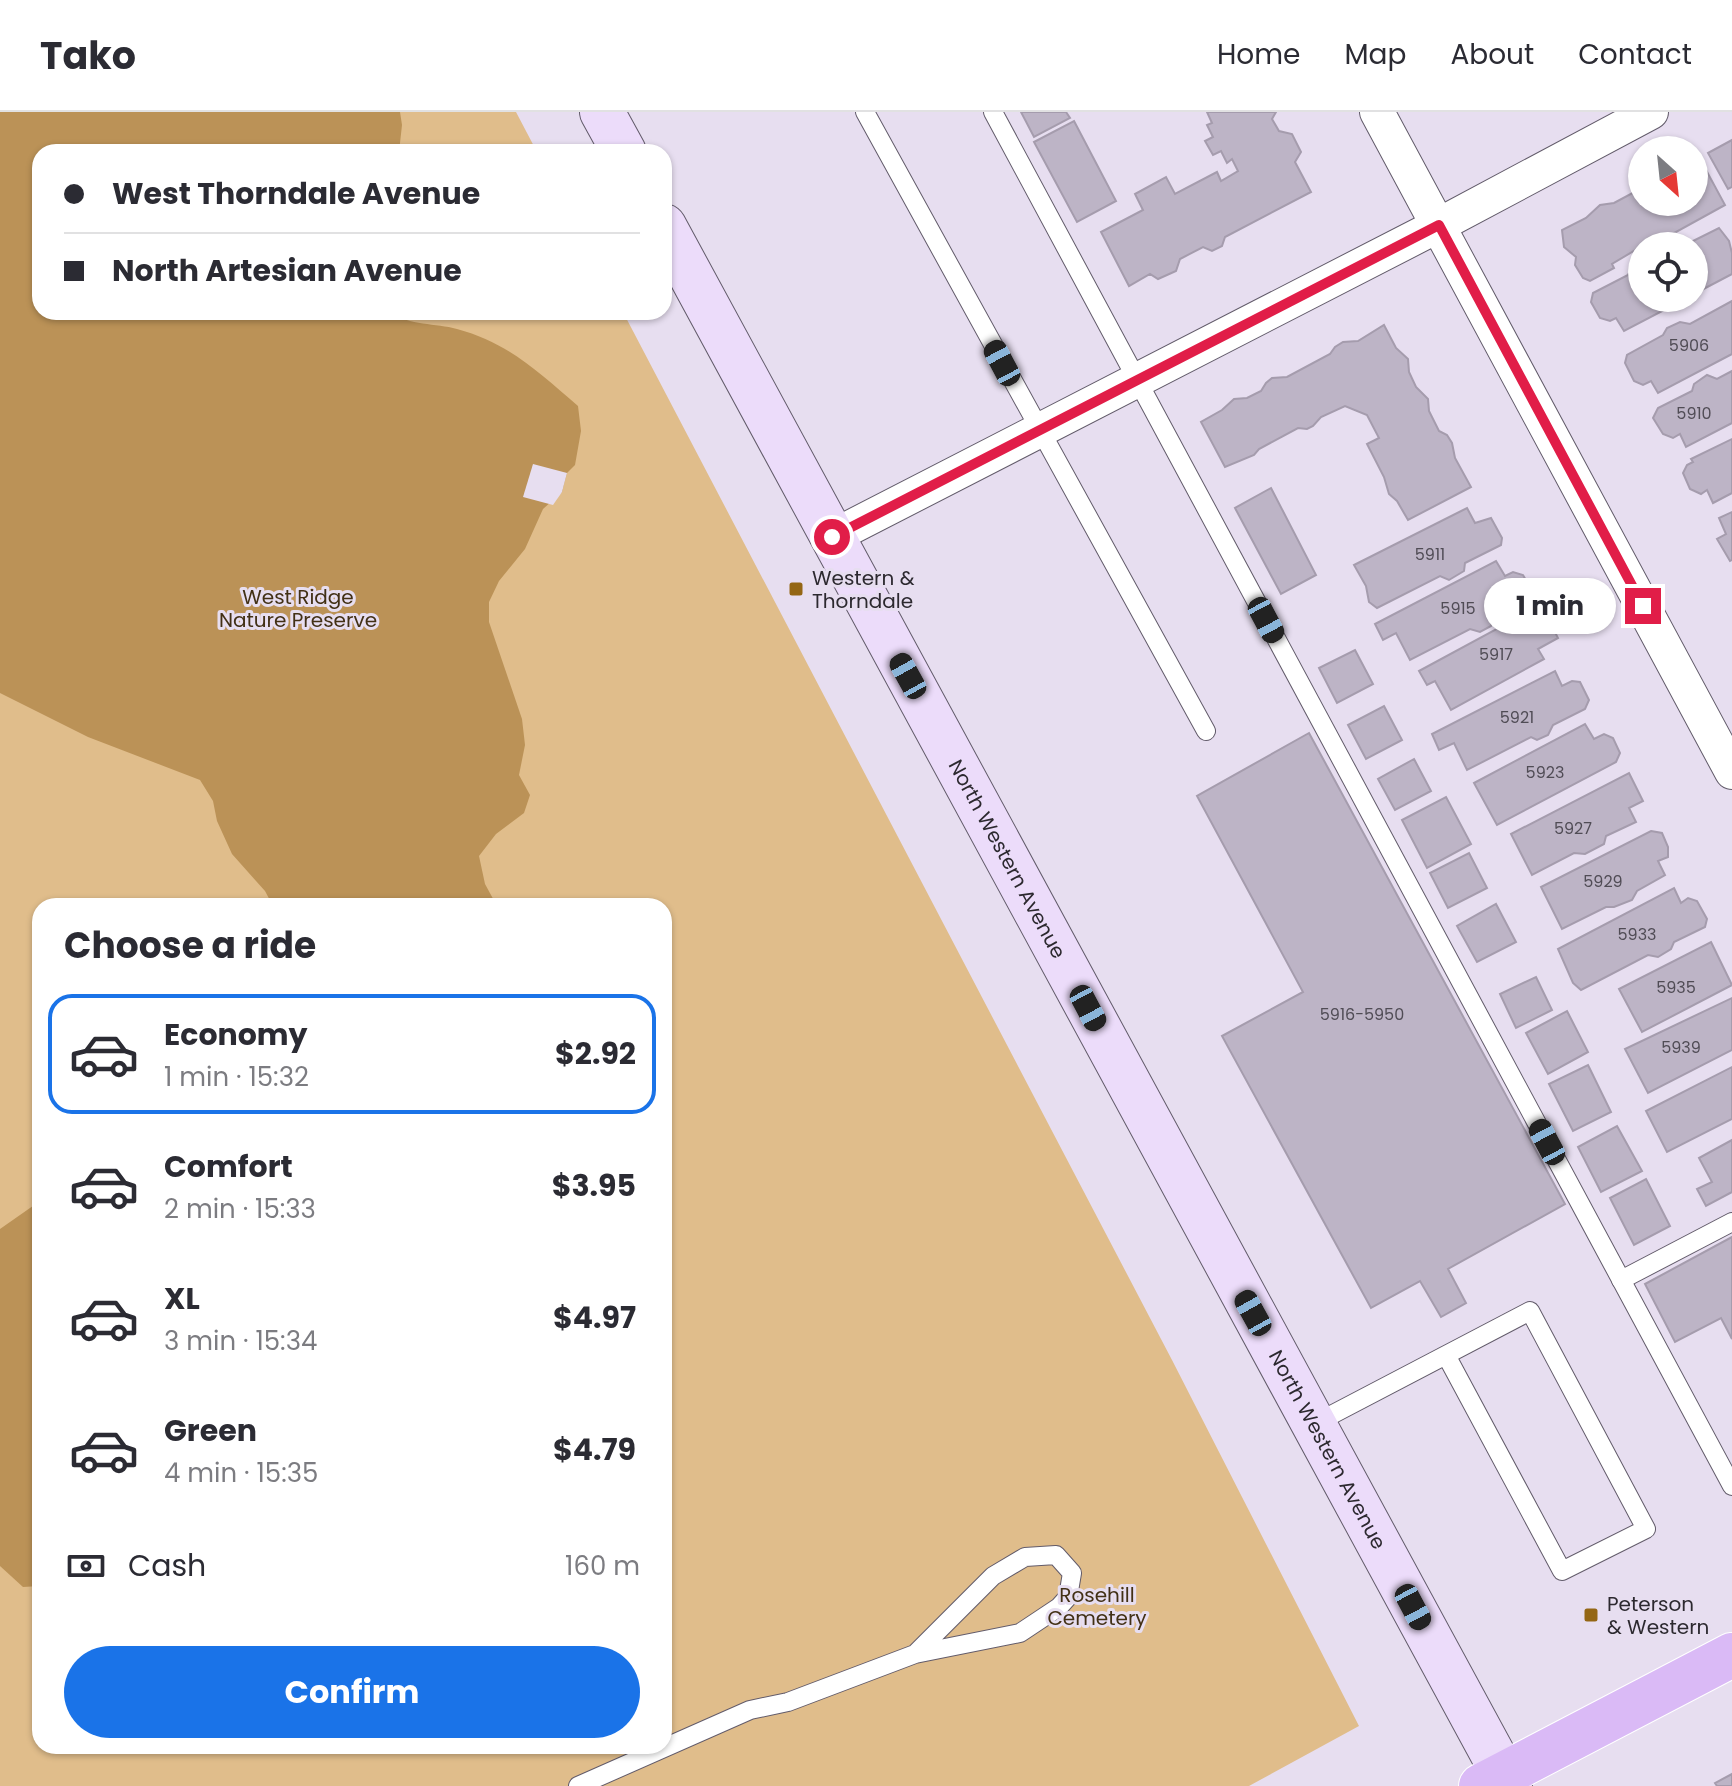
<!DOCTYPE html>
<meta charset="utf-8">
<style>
body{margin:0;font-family:Poppins,sans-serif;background:#f7f7f7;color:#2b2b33;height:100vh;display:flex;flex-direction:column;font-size:30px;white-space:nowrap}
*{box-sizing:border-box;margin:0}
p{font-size:26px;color:#7c7c81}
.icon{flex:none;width:44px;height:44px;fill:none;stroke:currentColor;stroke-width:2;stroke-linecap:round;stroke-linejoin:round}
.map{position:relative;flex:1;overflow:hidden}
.sheet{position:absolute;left:32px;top:786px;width:640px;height:856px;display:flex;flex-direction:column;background:#fff;border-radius:24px;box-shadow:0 2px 6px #0004}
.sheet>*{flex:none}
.top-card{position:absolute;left:32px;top:32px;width:640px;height:176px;border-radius:24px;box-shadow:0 2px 6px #0004;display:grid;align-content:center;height:176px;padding:0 32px;background:#fff}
.needle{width:52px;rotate:153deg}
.fabs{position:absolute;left:1628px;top:24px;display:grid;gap:16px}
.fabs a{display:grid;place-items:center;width:80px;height:80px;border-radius:50%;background:#fff;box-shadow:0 2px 6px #0004;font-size:40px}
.end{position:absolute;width:36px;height:36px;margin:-18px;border:10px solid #e11d48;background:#fff;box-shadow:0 0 0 4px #fff}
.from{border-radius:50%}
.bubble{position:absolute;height:56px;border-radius:28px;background:#fff;box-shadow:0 2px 6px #0004;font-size:26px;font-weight:700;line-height:56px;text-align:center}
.car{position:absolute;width:24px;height:48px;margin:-24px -12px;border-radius:10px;box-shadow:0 0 6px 2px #0007;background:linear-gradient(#222 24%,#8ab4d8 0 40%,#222 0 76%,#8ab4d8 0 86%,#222 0)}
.top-card b{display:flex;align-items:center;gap:28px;height:76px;font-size:30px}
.top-card b+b{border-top:2px solid #e1e1e2}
.top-card i{width:20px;height:20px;background:#2b2b33}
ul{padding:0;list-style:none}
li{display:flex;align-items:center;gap:24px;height:120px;margin:0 16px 12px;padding:0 16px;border:4px solid transparent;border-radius:24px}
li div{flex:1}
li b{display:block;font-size:30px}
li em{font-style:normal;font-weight:700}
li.active{border-color:#1a73e8}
li>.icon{width:72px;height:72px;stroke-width:1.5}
h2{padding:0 32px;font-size:36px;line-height:96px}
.pay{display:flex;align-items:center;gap:20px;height:88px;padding:0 32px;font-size:30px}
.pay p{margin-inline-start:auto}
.button{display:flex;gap:16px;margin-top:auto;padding:16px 32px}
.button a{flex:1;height:92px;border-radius:48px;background:#1a73e8;color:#fff;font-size:32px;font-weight:700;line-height:92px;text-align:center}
header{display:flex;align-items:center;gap:48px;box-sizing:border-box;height:112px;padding:0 40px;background:#fff;border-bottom:2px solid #e1e1e2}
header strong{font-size:38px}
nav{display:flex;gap:44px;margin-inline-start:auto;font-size:28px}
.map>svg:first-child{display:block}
</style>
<header>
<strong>Tako</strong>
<nav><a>Home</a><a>Map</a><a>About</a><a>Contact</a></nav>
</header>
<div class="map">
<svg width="1732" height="1674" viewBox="0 0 1732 1674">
<rect width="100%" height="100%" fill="#e7def0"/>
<path fill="#e0bd8b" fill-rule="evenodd" d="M0,0h516l21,40h-497v160h583l549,1048 187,366 -110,60h-1249zM40,794h624v840h-624z"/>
<g fill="#bb9257">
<path d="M0,0h400l2,13 -3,27h-359v160h351c18,14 45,11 66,17 52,14 81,43 121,77l3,25 -6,34 -8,8 -5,19 -19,17 -18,40 -26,32 -10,21v20l33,97 3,26 -6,30 11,20 -6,18 -28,21 -17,22 6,28 12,22h-224l-8,-15 -33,-37 -15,-33 -4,-20 -13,-21 -112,-43 -88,-44z"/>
<polygon points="40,1089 40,1474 23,1475 0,1454 0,1117"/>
</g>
<polygon fill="#e7def0" points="533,352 567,361 562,380 553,393 523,385"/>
<g fill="#bdb4c6" stroke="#a59cad" stroke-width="2">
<polygon points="1021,0 1066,0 1070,6 1034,25"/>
<polygon points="1207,0 1276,0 1272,7 1279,19 1292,22 1301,40 1295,50 1311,80 1225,125 1222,134 1212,139 1203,135 1180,147 1176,159 1158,167 1150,162 1129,174 1101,120 1143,98 1135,82 1166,65 1175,82 1217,60 1221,69 1238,59 1232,47 1227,51 1221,39 1213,43 1205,29 1213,25 1207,13 1212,11"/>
<polygon points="1074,9 1116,89 1077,110 1034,30"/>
<polygon points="1732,28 1732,75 1728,77 1708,41"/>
<polygon points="1699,45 1725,93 1665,126 1666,129 1657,134 1642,134 1612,152 1614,156 1590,169 1583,166 1575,153 1576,145 1564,135 1562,118 1586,106 1600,93 1614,91 1642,76 1642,90 1694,90 1694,48"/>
<polygon points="1719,116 1729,129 1732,141 1732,162 1694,182 1694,134 1683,134"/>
<polygon points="1642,147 1642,186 1687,186 1624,219 1616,206 1610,209 1600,206 1591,190 1593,181 1628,163 1633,153"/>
<polygon points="1732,189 1732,242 1658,281 1651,269 1643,273 1634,269 1625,251 1627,243 1663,223 1667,216 1680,210 1690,212"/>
<polygon points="1384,213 1396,236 1408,247 1409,260 1416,275 1428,287 1429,299 1439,319 1447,323 1452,331 1455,346 1471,375 1408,408 1397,389 1389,382 1384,365 1367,332 1379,326 1367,303 1345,294 1321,305 1313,314 1307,317 1298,316 1259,337 1254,343 1225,355 1201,310 1222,298 1234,287 1247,286 1261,279 1266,271 1272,266 1287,265 1330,242 1335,235 1343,230 1358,229"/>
<polygon points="1732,259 1732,311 1686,335 1680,322 1673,326 1663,322 1653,306 1658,296 1692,279 1694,272 1707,263 1717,267"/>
<polygon points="1732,327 1732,381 1713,391 1707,378 1701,382 1690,377 1683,361 1687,353 1693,350 1691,347"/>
<polygon points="1271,376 1316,463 1281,482 1235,396"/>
<polygon points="1467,396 1475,411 1491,406 1502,426 1501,433 1465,451 1464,459 1449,468 1440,464 1377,496 1369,490 1366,474 1354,453"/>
<polygon points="1732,400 1732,448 1730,449 1717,427 1726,422 1719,406"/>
<polygon points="1496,449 1505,464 1513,460 1523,463 1531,477 1526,487 1493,505 1491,514 1480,520 1470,517 1410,548 1396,521 1383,528 1375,512"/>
<polygon points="1541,493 1558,526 1538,537 1544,547 1451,598 1435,569 1427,573 1419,559"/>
<polygon points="1355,538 1373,572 1337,591 1319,556"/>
<polygon points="1555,559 1562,574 1572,569 1580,570 1589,588 1585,597 1553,613 1548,623 1537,628 1531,625 1467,658 1454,631 1439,638 1432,622"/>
<polygon points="1384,594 1402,628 1366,647 1348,613"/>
<polygon points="1585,612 1594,627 1604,622 1613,626 1620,641 1616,650 1497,713 1474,671"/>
<polygon points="1309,621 1565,1092 1448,1157 1466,1191 1441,1205 1420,1169 1371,1196 1222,924 1303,880 1197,684"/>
<polygon points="1414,647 1431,679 1395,698 1378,667"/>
<polygon points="1629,661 1643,689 1629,696 1636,710 1606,724 1604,732 1585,742 1574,741 1532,763 1511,722"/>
<polygon points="1446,685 1471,732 1427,756 1402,708"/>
<polygon points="1651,719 1662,721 1668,735 1668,745 1658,749 1665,763 1637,779 1632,788 1614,795 1606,795 1562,817 1541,775"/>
<polygon points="1469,741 1487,776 1448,796 1430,761"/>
<polygon points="1674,776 1681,791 1688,786 1697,789 1707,807 1705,815 1674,830 1671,837 1658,845 1648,843 1581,878 1573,871 1558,837"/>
<polygon points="1496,792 1516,830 1477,850 1457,814"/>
<polygon points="1711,830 1732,873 1642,920 1619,877"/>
<polygon points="1536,865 1552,898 1516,916 1500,882"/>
<polygon points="1732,886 1732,938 1648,981 1625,937"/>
<polygon points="1567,899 1588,940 1548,962 1526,921"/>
<polygon points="1588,953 1611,1000 1573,1019 1549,972"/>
<polygon points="1732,955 1732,1007 1667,1040 1646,999"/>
<polygon points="1617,1014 1642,1059 1601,1080 1578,1035"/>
<polygon points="1732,1028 1732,1080 1706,1094 1697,1077 1712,1070 1699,1046"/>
<polygon points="1646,1067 1670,1114 1634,1133 1610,1086"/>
<polygon points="1732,1125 1732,1227 1721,1206 1675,1230 1645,1172"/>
<polygon points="1732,1662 1732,1674 1717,1674 1715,1671"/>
</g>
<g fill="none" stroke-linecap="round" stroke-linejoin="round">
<g stroke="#625b6a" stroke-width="20">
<g id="lane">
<polyline points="865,0 1206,619"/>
<polyline points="993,0 1732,1374"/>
<polyline points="1621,1168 1732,1110"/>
<polyline points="1314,1312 1530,1199 1646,1417 1562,1459 1446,1243"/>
<polyline points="578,1674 750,1598 788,1590 915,1542 1020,1521 1059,1495 1068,1485 1072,1461 1056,1443 1025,1445 993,1464 915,1542"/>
</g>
</g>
<g stroke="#625b6a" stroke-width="36">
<g id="street">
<polyline points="1377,0 1732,660"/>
<polyline points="832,425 1439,113 1651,0"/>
</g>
</g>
<g stroke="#625b6a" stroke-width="46">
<g id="secondary">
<polyline points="602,0 624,40"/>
<path id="s1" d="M664,114l846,1560"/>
</g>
</g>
<g stroke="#fff" stroke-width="46">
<polyline id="primary" points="1481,1674 1732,1543"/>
</g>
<use href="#lane" stroke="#fff" stroke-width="18"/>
<use href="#street" stroke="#fff" stroke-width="34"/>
<use href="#secondary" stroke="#ecdcfa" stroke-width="44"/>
<use href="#primary" stroke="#dabaf6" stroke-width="44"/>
</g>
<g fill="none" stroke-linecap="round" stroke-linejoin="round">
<polyline stroke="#e11d48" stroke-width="10" points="832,425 1439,113 1643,494"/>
</g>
<g fill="#946614" stroke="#e7def0" stroke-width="3">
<rect x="788" y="469" width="16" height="16" rx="4"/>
<rect x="1583" y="1495" width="16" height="16" rx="4"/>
</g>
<g text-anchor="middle" stroke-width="6" stroke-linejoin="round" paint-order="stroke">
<g font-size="16" fill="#504c55">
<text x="1689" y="239">5906</text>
<text x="1694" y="307">5910</text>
<text x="1430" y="448">5911</text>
<text x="1458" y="502">5915</text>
<text x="1496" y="548">5917</text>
<text x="1517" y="611">5921</text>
<text x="1545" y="666">5923</text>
<text x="1573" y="722">5927</text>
<text x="1603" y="775">5929</text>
<text x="1637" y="828">5933</text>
<text x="1676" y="881">5935</text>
<text x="1362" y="908">5916-5950</text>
<text x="1681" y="941">5939</text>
</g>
<g font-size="20" fill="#2c292f" stroke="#e7def0" text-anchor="start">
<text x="812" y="473">Western &amp;<tspan x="812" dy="23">Thorndale</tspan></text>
<text x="1607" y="1499">Peterson<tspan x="1607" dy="23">&amp; Western</tspan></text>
</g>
<g font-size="20" fill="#423015" stroke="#e7def0">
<text x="298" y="492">West Ridge<tspan x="298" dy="23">Nature Preserve</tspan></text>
<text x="1097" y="1490">Rosehill<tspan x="1097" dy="23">Cemetery</tspan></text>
</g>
<g font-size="20" fill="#2c292f" stroke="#e7def0">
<text dy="7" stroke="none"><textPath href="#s1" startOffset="720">North Western Avenue</textPath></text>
<text dy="7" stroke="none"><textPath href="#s1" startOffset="1392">North Western Avenue</textPath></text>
</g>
</g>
</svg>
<div class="fabs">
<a><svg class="needle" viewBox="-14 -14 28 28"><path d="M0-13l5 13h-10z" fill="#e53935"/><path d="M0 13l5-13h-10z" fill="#7c7c81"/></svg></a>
<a><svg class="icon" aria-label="locate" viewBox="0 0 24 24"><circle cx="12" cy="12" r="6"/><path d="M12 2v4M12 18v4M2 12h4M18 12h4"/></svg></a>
</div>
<i class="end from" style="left:832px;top:425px"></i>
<i class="end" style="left:1643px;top:494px"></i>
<div class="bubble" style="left:1484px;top:466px;width:132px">1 min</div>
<i class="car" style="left:1002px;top:251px;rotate:332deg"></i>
<i class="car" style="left:1266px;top:508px;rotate:152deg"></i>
<i class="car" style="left:908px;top:564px;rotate:331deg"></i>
<i class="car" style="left:1088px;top:896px;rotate:152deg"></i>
<i class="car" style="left:1547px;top:1030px;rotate:332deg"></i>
<i class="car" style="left:1253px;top:1201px;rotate:331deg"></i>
<i class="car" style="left:1413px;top:1495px;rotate:152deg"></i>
<div class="top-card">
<b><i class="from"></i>West Thorndale Avenue</b>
<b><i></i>North Artesian Avenue</b>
</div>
<section class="sheet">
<h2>Choose a ride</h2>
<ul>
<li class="active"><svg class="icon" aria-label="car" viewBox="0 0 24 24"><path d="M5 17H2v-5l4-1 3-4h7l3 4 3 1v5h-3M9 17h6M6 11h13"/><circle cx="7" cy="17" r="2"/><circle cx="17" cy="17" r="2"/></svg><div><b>Economy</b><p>1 min · 15:32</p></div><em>$2.92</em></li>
<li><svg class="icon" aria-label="car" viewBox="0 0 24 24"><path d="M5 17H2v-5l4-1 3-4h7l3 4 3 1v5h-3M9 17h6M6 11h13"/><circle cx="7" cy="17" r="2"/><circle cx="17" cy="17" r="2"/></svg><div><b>Comfort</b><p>2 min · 15:33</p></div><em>$3.95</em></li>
<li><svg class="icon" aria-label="car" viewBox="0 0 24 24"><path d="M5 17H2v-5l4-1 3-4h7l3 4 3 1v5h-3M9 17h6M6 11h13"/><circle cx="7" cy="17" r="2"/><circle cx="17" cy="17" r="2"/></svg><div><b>XL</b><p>3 min · 15:34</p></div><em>$4.97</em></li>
<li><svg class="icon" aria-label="car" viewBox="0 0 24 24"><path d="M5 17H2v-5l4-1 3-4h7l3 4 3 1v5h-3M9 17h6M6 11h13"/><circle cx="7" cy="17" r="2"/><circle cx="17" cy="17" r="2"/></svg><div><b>Green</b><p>4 min · 15:35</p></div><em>$4.79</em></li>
</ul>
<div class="pay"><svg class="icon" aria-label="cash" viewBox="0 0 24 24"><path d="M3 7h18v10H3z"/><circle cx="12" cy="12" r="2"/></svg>Cash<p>160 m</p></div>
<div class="button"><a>Confirm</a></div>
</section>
</div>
